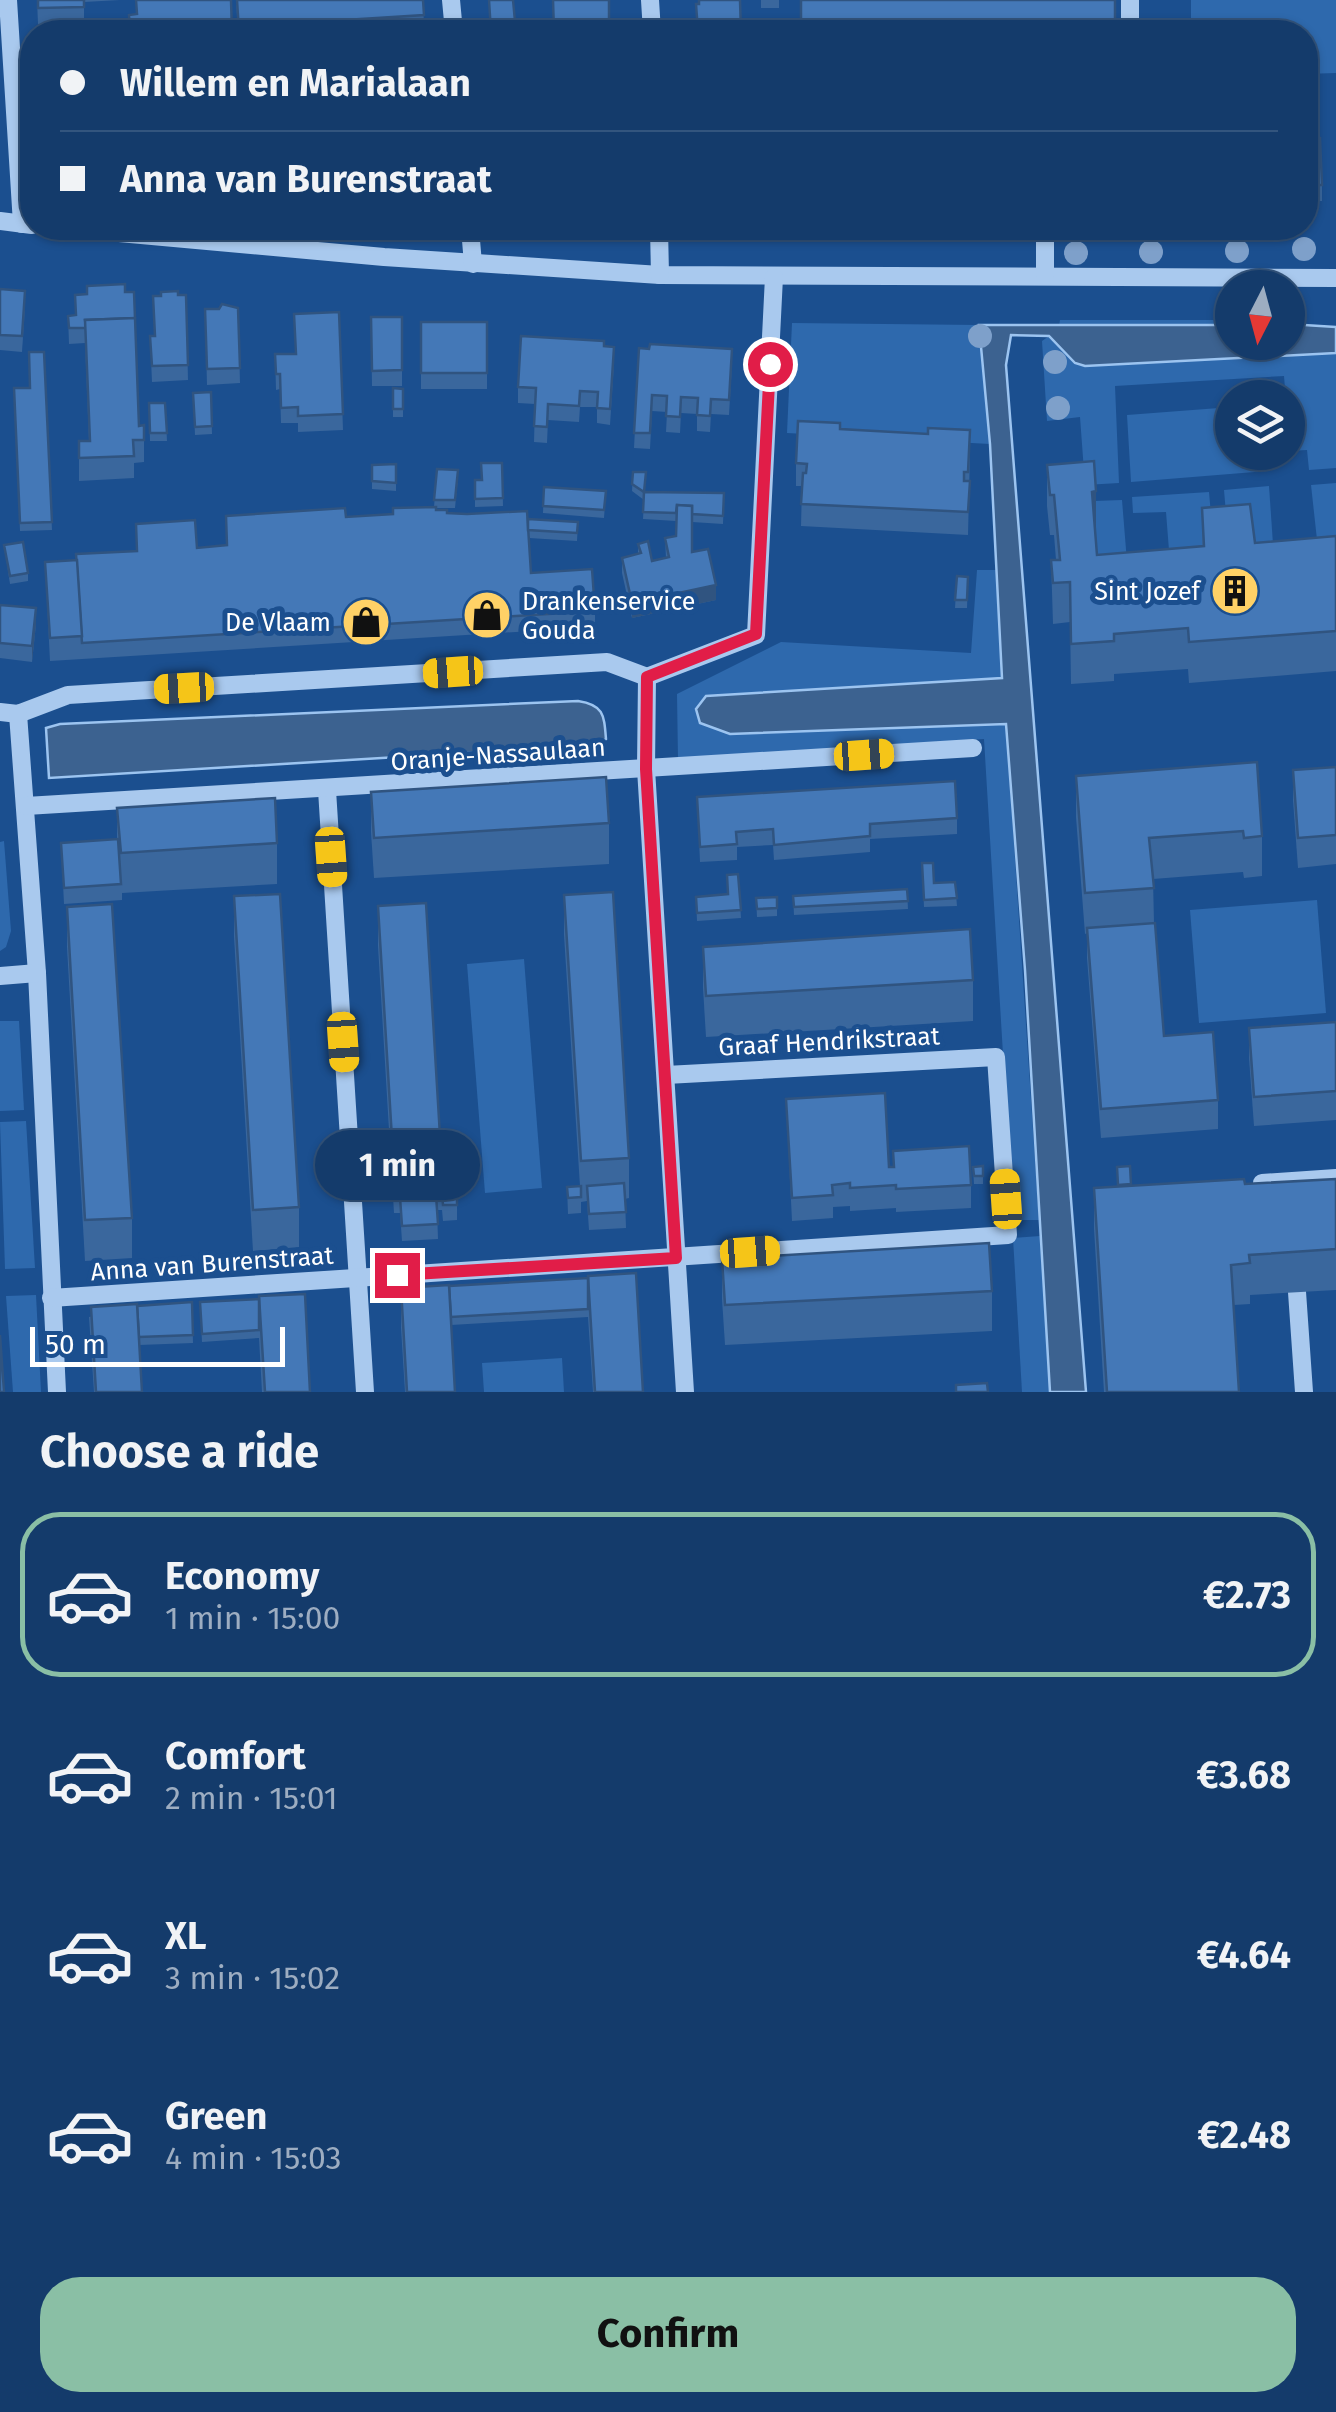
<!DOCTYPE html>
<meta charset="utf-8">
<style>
body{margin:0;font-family:"Fira Sans",sans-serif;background:#1d4271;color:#f1f3f6;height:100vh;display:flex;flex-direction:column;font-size:38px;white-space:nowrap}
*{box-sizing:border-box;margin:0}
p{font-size:32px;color:#9dadc1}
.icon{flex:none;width:55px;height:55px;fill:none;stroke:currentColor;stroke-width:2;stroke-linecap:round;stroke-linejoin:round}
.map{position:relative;height:1392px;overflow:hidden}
.drawer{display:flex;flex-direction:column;background:#143b6b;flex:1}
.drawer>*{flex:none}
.top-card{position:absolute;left:20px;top:20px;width:1298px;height:220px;border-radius:40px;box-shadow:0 2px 8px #0004,0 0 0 2px #33557e;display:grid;align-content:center;height:220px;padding:0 40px;background:#143b6b}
.needle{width:65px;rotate:186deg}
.fabs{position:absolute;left:1215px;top:270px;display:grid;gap:20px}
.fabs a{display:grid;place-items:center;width:90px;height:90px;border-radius:50%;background:#143b6b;box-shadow:0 2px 8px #0004,0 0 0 2px #33557e;font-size:50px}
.scale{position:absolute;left:30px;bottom:25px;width:255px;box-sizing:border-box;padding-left:10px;border:5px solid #fff;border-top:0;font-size:28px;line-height:35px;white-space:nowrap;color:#fff;-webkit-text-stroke:8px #1b4f8f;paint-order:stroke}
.end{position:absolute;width:45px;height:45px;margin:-22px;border:12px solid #e11d48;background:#fff;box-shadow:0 0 0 5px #fff}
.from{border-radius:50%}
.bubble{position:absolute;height:70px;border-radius:35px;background:#143b6b;box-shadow:0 2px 8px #0004,0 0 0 2px #33557e;font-size:32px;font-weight:700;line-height:70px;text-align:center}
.car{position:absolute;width:30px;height:60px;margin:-30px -15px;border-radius:12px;box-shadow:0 0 8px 2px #0007;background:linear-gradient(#f5c518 24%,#345 0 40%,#f5c518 0 76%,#345 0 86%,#f5c518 0)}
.top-card b{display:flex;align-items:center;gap:35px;height:95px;font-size:38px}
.top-card b+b{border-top:2px solid #33557e}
.top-card i{width:25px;height:25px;background:#f1f3f6}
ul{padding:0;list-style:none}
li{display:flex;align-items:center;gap:30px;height:165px;margin:0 20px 15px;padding:0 20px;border:5px solid transparent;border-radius:40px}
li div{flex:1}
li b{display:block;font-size:38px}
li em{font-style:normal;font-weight:700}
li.current{border-color:#8abfa5}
li>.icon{width:90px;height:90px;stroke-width:1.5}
h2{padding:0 40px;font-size:45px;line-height:120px}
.primary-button{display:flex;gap:20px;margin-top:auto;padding:20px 40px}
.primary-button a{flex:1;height:115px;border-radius:40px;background:#8abfa5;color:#111;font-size:40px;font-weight:700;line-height:115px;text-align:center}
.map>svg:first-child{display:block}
</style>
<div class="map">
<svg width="1336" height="1392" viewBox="0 0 1336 1392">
<rect width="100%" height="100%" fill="#1b4f8f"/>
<g fill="#2e69ad">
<polygon points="1191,0 1336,0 1336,73 1305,74 1305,32 1191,32"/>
<polygon points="1060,320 1232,320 1232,325 1059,326"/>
<polygon points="792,323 979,325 990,444 787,433"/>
<polygon points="1049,336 1075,363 1085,366 1336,353 1336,468 1309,470 1307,450 1290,451 1284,376 1115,386 1119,483 1085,485 1080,417 1047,421 1042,341"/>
<polygon points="1232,407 1232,452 1274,453 1266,454 1267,471 1131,482 1127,415"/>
<polygon points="1336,483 1336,574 1319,558 1311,485"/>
<polygon points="1269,486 1275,573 1228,537 1224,490"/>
<polygon points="1209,492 1214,548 1171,576 1166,512 1133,513 1132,497"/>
<polygon points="1122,500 1128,574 1098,594 1094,501"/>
<polygon points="977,570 996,570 1002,678 706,696 696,710 730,734 1006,724 1039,1220 1013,1220 984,739 678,760 677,694 781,642 971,653"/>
<polygon points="4,841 11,931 6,947 0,951 0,842"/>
<polygon points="1317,900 1326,1013 1199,1023 1190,910"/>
<polygon points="524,959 542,1188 485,1193 467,964"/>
<polygon points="0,1021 19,1021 24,1110 0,1111"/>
<polygon points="26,1121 35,1268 5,1269 0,1122"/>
<polygon points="1040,1236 1050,1392 1022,1392 1013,1238"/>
<polygon points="36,1295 41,1392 13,1392 6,1296"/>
<polygon points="562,1358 564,1392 484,1392 482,1363"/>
</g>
<g fill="#3c6290" stroke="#9cc4f0" stroke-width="2.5">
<polygon points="1288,324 1336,327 1336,353 1085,366 1075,363 1049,336 1011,335 1006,365 1086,1392 1050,1392 1025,970 1006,724 730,734 700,723 696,709 706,696 1002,678 990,444 979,325 1232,325 1232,342 1288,342"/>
<path d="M578,701c26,4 26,14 28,38l-7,6 -550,33 -3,-50 14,-4z"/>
</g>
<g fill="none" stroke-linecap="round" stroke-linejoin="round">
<g stroke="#a9c9ee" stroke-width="18">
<polyline points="8,0 22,224"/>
<polyline points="451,0 454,32"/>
<polyline points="650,0 652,32"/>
<polyline points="1130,0 1130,32"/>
<polyline points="0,221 32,225"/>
<polyline points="64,228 384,257 660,275 1336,278"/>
<polyline points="470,228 473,264"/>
<polyline points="659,228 660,275"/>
<polyline points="1045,276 1045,228"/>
<polyline points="647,677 646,769 685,1392"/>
<polyline points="0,712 18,714 68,695 607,662 647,677 756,635 774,277"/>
<polyline points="18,714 37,973 57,1392"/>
<polyline points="327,790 365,1392"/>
<polyline points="26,806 973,748"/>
<polyline points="0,976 37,973"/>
<polyline points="1262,1183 1336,1178"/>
<polyline points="1297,1292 1304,1392"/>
<polyline points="51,1298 1008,1235 996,1057 666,1075"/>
</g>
</g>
<g fill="#7ea0ca">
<circle cx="1304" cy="249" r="12"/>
<circle cx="1237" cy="251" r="12"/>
<circle cx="1151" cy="252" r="12"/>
<circle cx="1076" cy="253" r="12"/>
<circle cx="980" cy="336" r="12"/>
<circle cx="1055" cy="362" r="12"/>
<circle cx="1058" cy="408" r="12"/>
</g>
<g fill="#3a679d">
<polygon points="37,0 120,0 84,2 84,23 38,24"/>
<polygon points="236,0 423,0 424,27 428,32 238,32"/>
<rect x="761" y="0" width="18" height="8"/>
<polygon points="1305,123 1322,185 1322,201 1305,201"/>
<polygon points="0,289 25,307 22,352 0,350"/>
<polygon points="75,295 139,426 144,425 144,462 134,463 134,478 79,481 79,441 89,441 85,343 69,344 68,316 75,315"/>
<polygon points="186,295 188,380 152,382 150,336 154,336"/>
<polygon points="238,308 240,383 207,385 205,309"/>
<polygon points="339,312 343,430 298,432 298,423 281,423 280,389 276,390 275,354 295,354"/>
<polygon points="371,317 402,317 402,386 372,386"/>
<rect x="421" y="322" width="66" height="67"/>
<polygon points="604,346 614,363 610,425 597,423 597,407 580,407 579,422 548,420 547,443 534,442 535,404 518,403 518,387"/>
<polygon points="639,348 732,364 729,415 711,414 710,432 697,431 697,414 681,413 680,433 666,432 667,412 652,411 650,449 634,448"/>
<polygon points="44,352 52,530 20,531 14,388 30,388"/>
<polygon points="393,388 403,389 403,417 393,417"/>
<polygon points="211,392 212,434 195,435 193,393"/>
<polygon points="149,403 165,403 167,441 150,441"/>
<polygon points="840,429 970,453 968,535 801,526 802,486 796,486 796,463"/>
<polygon points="502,463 503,506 475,507 475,480 482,480"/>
<polygon points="396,464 396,491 372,489 372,465"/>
<polygon points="1047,465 1096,531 1095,532 1097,555 1202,546 1202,508 1255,543 1336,536 1336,671 1189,683 1188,669 1114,674 1114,681 1071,684 1070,622 1053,624 1051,560 1056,560 1054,535 1050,535 1047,506"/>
<polygon points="437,469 458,478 455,508 436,508 436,510 447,513 578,522 577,541 529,538 531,573 595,611 595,627 50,661 45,562 76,560 136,551 136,524 197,548 227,545 226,516 346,517 393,514 434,507"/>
<polygon points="633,472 645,492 724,493 723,524 692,522 692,552 716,600 632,618 622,573 622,558 638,554 638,544 652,561 666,558 665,538 676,536 676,521 643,519 644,500 632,491"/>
<polygon points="544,487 606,491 604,518 543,513"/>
<polygon points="4,545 28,573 28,581 10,584"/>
<polygon points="957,576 968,577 967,608 955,608"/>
<polygon points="0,605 36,624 32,662 0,658"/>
<polygon points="1336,767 1336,864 1298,868 1293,800 1293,770"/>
<polygon points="1076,776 1262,836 1262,876 1244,878 1243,872 1153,879 1154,923 1164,1036 1218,1100 1218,1129 1101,1138 1087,958 1087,933 1085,934 1076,817"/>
<polygon points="371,792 609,823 609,864 374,878 371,832"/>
<polygon points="697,797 957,818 957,834 870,839 870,852 774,860 773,845 737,847 737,860 700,862"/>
<polygon points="117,808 277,843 277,884 122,893 122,900 64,904 61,843 117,839"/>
<polygon points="922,863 934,883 955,882 957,906 924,907"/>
<polygon points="738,874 741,918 697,921 696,897 728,894"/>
<polygon points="907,889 908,909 794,915 793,896"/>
<polygon points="564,895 629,1158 629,1198 625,1199 626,1228 589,1230 587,1201 581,1202 581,1213 568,1214 567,1187 580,1186 564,935"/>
<polygon points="234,896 299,1207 299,1247 253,1251 234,937"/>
<polygon points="777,897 777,916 757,917 756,898"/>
<polygon points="378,906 442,1169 442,1194 457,1194 457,1220 443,1221 442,1210 437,1210 438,1239 402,1241 400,1213 394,1213 378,946"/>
<polygon points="67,907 132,1218 132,1258 85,1261 67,947"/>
<polygon points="703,947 973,980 973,1021 706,1037 703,988"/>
<polygon points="1336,1022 1336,1120 1254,1126 1249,1058 1249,1028"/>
<polygon points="786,1099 889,1167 893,1167 893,1151 971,1185 971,1208 896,1212 896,1208 850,1211 850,1206 833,1207 833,1218 792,1221"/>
<polygon points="983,1166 983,1184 974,1184 973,1167"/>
<polygon points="1130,1166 1131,1186 1245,1184 1336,1179 1336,1290 1250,1295 1250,1304 1234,1305 1239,1392 1104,1392 1094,1229 1094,1188 1117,1187 1117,1167"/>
<polygon points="722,1259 992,1291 992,1331 725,1345 722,1299"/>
<polygon points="588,1278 643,1392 593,1392 588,1317 451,1325 455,1392 405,1392 401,1328 401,1288"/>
<polygon points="259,1299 310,1392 262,1392 259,1338 202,1342 200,1302"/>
<polygon points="192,1302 193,1343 139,1345 142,1392 94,1392 89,1317 137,1306"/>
</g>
<g fill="#305480">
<polygon points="1096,491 1096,531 1092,532 1092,492"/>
<polygon points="716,585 716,600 632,618 632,603"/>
<polygon points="36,608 36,624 32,662 32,646"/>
</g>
<g fill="#4478b7" stroke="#305480" stroke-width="2.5">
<polygon points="38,0 84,0 84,7 38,8"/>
<polygon points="136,0 231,0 232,32 130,32 129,15 137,14"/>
<polygon points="237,0 423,0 424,15 283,24 284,32 239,32"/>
<polygon points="489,0 513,0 516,32 491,32"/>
<polygon points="553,0 609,0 609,32 554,32"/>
<polygon points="699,0 740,0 741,32 698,32 696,4 699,4"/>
<rect x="801" y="0" width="314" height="32"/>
<polygon points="86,25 87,32 40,32 40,27"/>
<polygon points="428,27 428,32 394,32 393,29"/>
<polygon points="129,30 129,32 109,32 109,31"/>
<polygon points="1305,123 1308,123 1309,139 1320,138 1322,185 1305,185"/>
<polygon points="125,284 125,292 134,292 135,318 85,320 86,328 69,328 68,316 76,315 75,295 87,294 87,286"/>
<polygon points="0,289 25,291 22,336 0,335"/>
<polygon points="178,291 178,295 186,295 188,365 152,366 150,336 155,336 153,296 161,296 161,292"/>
<polygon points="222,304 238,308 240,368 207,369 205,309 219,309"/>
<polygon points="339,312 343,414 298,416 298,407 281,408 280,374 276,374 275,354 296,354 294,314"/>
<polygon points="371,317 402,317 402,370 372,371"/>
<polygon points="135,318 139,426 144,425 144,440 133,440 134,456 79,458 79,441 90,441 85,320"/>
<rect x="421" y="322" width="66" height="51"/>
<polygon points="521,336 604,341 604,346 614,347 610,409 597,408 598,392 580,391 579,406 548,404 547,427 534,426 536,388 518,387"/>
<polygon points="650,344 732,349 729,400 711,399 710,416 697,415 698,398 681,397 680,417 666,416 667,396 652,395 650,433 634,433 639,348 649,349"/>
<polygon points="29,352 44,352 52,522 20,523 14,388 30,388"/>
<polygon points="393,388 403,389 403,409 393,409"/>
<polygon points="211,392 212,426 195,427 193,393"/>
<polygon points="149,403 165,403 167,433 150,433"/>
<polygon points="798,421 840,423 840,429 928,434 928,428 970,430 968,472 964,472 964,481 970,481 968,512 801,504 803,473 806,473 807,464 796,463"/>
<polygon points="1094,461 1096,491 1092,492 1097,555 1204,546 1202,508 1250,504 1255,543 1336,536 1336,631 1189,642 1188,628 1114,634 1114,641 1071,644 1070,582 1053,583 1051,560 1060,560 1054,495 1050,495 1047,465"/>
<polygon points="481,463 502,463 503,498 475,499 475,480 482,480"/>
<polygon points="396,464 396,483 372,481 372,465"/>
<polygon points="437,469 458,470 455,500 434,500"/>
<polygon points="633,472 646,472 644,492 632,484"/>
<polygon points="544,487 606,491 604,510 543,506"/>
<polygon points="644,492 724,493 723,516 692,514 692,506 677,505 676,513 643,512"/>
<polygon points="677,505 692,506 692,552 708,549 716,585 632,603 622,558 641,553 638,544 648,541 652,561 669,557 665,538 676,536"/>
<polygon points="436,507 436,510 447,510 447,513 467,514 527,511 531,573 592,569 595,611 82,643 76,554 137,551 136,524 195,520 197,548 227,545 226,516 345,508 346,517 393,514 393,508"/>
<polygon points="528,519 578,522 577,533 528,530"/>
<polygon points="23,542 28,573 10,576 4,545"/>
<polygon points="77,560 82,636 50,638 45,562"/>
<polygon points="957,576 968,577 967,600 955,600"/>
<polygon points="0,605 36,608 32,646 0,643"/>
<polygon points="1257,762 1262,836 1244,838 1243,831 1149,838 1154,888 1085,893 1076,776"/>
<polygon points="1336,767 1336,835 1298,838 1293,770"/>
<polygon points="606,777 609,823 374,838 371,792"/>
<polygon points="955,781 957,818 870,824 870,836 774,845 773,829 736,832 737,844 700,847 697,797"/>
<polygon points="275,798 277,843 121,853 117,808"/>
<polygon points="118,839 121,884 64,888 61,843"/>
<polygon points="922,863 933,863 934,883 955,882 957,898 924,900"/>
<polygon points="738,874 741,910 697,913 696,897 728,894 727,875"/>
<polygon points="907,889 908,901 794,907 793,896"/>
<polygon points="613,892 629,1158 581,1161 564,895"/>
<polygon points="280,894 299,1207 253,1210 234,896"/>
<polygon points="777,897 777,908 757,909 756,898"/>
<polygon points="426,903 442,1169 394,1172 378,906"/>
<polygon points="112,904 132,1218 85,1220 67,907"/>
<polygon points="1155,923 1164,1036 1213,1032 1218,1100 1101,1109 1087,928"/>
<polygon points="970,929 973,980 706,996 703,947"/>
<polygon points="1336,1022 1336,1091 1254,1097 1249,1028"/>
<polygon points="885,1093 889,1167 894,1167 893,1151 969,1146 971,1185 896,1189 896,1185 850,1188 850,1183 832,1185 833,1195 792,1198 786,1099"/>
<polygon points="983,1166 983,1176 974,1176 973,1167"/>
<polygon points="1130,1166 1131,1184 1118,1185 1117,1167"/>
<polygon points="1244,1179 1245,1184 1336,1179 1336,1249 1249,1255 1250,1263 1231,1265 1239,1392 1107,1392 1094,1188"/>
<polygon points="624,1183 626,1212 589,1214 587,1186"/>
<polygon points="581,1186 581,1197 568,1198 567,1187"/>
<polygon points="442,1194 457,1194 457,1205 443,1205"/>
<polygon points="436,1195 438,1224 402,1226 400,1197"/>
<polygon points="989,1243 992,1291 725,1305 722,1259"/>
<polygon points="636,1273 643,1392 595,1392 588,1276"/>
<polygon points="588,1278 588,1309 451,1317 449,1286"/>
<polygon points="449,1285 455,1392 407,1392 401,1288"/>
<polygon points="305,1294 310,1392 265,1392 259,1296"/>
<polygon points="259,1299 259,1330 202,1334 200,1302"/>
<polygon points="192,1302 193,1335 139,1337 137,1306"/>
<polygon points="137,1304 142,1392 96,1392 91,1307"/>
<polygon points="0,1335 4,1392 0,1392"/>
<polygon points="987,1383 988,1392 956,1392 956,1385"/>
</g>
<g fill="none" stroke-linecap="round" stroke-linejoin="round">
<polyline stroke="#e11d48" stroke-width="12" points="397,1275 676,1258 646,769 647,677 756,634 770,364"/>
</g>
<defs>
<g id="building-disc" transform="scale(2.5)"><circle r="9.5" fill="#ffd166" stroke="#1b4f8f"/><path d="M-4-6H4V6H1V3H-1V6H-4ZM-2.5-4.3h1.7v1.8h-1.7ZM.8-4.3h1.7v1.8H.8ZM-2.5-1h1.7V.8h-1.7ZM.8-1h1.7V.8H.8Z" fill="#111"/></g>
<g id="shop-disc" transform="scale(2.5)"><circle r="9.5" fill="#ffd166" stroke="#1b4f8f"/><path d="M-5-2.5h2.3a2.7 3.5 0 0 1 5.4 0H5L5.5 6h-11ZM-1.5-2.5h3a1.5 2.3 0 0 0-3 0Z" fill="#111"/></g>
</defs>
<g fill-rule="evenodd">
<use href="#building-disc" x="1235" y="591"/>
<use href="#shop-disc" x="487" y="615"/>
<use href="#shop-disc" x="366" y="622"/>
</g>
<g text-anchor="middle" stroke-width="10" stroke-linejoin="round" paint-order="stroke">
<g font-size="25" fill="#fff" stroke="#1b4f8f" text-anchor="end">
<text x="1200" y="600">Sint Jozef</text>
<text x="522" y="610" text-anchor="start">Drankenservice<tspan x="522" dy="29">Gouda</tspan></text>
<text x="331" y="631">De Vlaam</text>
</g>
<g font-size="25" fill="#fff" stroke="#1b4f8f">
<text transform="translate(498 754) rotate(-4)" y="9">Oranje-Nassaulaan</text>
<text transform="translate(829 1041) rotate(-3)" y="9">Graaf Hendrikstraat</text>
<text transform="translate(212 1263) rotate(-4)" y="9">Anna van Burenstraat</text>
</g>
</g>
</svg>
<div class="fabs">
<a><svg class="needle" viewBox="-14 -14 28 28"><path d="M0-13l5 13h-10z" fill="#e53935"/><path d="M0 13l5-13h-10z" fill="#9dadc1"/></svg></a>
<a><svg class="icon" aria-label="layers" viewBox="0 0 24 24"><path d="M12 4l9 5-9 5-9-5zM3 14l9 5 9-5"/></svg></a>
</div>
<div class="scale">50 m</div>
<i class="end from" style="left:770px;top:364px"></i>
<i class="end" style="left:397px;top:1275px"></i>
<div class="bubble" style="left:315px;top:1130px;width:165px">1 min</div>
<i class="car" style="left:453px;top:672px;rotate:266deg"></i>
<i class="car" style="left:184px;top:688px;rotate:267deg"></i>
<i class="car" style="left:864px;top:755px;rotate:86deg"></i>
<i class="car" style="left:331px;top:857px;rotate:176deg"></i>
<i class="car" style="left:343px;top:1042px;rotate:176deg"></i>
<i class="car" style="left:1006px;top:1199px;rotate:356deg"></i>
<i class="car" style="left:750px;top:1252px;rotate:86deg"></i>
<div class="top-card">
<b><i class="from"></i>Willem en Marialaan</b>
<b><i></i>Anna van Burenstraat</b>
</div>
</div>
<section class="drawer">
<h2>Choose a ride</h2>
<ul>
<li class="current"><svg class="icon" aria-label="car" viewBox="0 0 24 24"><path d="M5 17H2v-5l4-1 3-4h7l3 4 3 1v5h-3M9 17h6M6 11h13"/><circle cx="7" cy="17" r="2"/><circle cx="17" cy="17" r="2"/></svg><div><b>Economy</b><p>1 min · 15:00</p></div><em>€2.73</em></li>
<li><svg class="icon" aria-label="car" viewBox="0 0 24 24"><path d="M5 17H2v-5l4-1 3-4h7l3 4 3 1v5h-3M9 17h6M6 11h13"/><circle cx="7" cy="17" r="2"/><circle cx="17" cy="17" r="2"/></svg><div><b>Comfort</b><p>2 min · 15:01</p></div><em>€3.68</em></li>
<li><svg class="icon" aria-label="car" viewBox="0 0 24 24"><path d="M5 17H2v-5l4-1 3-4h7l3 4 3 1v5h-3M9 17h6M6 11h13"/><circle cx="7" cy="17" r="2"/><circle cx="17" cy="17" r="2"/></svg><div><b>XL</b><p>3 min · 15:02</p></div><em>€4.64</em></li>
<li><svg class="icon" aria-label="car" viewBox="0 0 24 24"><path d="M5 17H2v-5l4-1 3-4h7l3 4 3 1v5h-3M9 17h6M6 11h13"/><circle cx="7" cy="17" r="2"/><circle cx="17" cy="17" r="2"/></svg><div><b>Green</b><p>4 min · 15:03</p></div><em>€2.48</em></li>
</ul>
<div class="primary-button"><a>Confirm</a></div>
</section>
